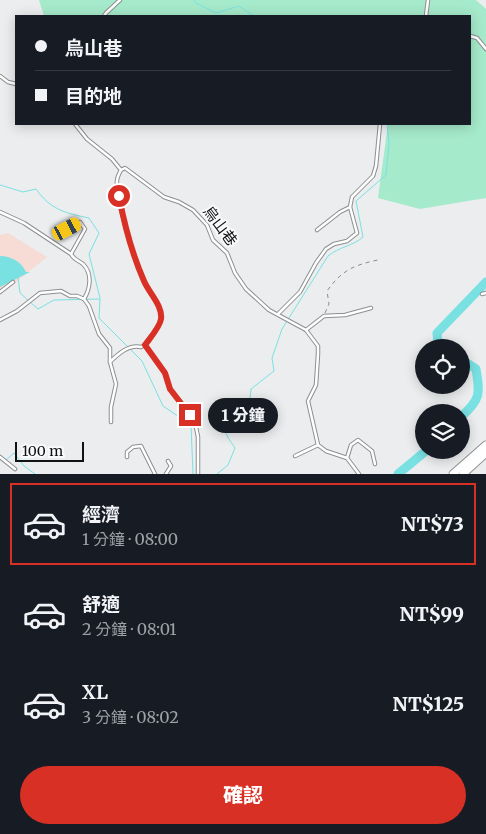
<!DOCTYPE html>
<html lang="zh-TW">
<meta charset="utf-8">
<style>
body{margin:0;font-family:Merriweather,"Noto Sans TC",serif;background:#20242c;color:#f1f3f6;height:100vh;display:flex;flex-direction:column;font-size:19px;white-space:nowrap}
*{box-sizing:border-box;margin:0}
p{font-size:16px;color:#9ea1a6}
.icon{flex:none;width:28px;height:28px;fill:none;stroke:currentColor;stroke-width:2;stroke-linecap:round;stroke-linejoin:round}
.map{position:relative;height:474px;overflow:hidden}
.details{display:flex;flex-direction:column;background:#171b24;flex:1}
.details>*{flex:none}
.hud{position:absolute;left:15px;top:15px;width:456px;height:110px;border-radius:0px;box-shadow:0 2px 12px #0003;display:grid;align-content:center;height:110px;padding:0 20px;background:#171b24}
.buttons{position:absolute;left:415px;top:339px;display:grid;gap:10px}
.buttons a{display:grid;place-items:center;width:55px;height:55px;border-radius:50%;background:#171b24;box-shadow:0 2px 12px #0003;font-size:25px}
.scale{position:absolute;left:15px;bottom:12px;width:69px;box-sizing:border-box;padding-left:5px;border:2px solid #111212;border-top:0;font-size:14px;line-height:18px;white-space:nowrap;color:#111212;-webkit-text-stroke:4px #f8fafc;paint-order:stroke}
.end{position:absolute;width:22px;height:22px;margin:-11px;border:6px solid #d93025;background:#fff;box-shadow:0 0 0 2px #fff}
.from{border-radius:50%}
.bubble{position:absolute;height:35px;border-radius:18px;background:#171b24;box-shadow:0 2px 12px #0003;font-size:16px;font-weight:800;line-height:35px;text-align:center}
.car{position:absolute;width:15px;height:30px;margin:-15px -8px;border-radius:6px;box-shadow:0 0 4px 1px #0007;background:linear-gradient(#f5c518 24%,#345 0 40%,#f5c518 0 76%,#345 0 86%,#f5c518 0)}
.hud b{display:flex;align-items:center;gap:18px;height:48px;font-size:19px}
.hud b+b{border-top:1px solid #363941}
.hud i{width:12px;height:12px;background:#f1f3f6}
ul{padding:9px 0 0;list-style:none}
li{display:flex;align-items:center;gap:15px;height:82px;margin:0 10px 8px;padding:0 10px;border:2px solid transparent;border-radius:0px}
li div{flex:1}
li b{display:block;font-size:19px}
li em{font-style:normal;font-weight:800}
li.selected{border-color:#d93025}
li>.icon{width:45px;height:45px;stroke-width:1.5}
.primary-button{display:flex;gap:10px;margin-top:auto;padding:10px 20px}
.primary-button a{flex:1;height:58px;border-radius:30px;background:#d93025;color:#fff;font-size:20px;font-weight:800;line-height:58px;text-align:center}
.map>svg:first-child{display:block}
</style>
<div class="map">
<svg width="486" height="474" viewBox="0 0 486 474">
<rect width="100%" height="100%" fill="#ebedef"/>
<polygon fill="#f6dcd5" points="8,233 47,257 0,295 0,235"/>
<polygon fill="#a5eaca" points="39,0 476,0 486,9 486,198 420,209 378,198 388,124 470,124 470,16 44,16"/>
<path fill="#7ae1e3" d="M0,256c11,0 22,6 26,16h4l-30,15z"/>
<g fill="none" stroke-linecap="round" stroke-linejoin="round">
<g stroke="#7ae1e3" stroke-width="1">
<polyline points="194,0 196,3 216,13 239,6 254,16"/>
<path d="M0,185l23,7 13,-3c15,21 29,24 53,29l10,15 -10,21 11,44"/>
<polyline points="18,277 20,293 38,309 54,300 100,299 99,318 128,347"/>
<polyline points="130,349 142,361 163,406 191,425 193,474"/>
<polyline points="6,460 14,453 24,466 35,474"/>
<path d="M217,474l11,-9 7,-17c-8,-12 -17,-22 2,-28l6,3 5,-4 3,-30 23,-18 -2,-13 10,-29 46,-73c11,-9 25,-10 35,-19l-7,-36 30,-26 3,-32 -2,-19"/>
</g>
<g stroke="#7ae1e3" stroke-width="9">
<polyline points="442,348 438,344 437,333 486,282"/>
<path d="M461,359l15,10c4,25 5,30 -15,48"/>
<polyline points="398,474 427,450"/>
</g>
<g stroke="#8d8f91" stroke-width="4.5">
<g id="lane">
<polyline points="104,16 106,13 120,0"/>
<polyline points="426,16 428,0"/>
<polyline points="470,36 477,38 486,49"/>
<polyline points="0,76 8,82 16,84"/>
<polyline points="75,124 87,139 112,159 121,170"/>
<polyline points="0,212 24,223 71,254"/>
<path d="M67,229l13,-7 5,7 -14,25c3,6 7,6 12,10 10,10 7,25 1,35l5,7 10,28 11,14v14l6,22 -5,23v15"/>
<polyline points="317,230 340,212 350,207"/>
<polyline points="0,292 13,282"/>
<polyline points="482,294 486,293"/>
<polyline points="278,314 300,292 316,263 326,249 334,244 347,241 357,233 350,207 352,197 373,176 376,166 380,124"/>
<polyline points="0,320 17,311 40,293 61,291 70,296 77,296 84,299"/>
<polyline points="306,330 324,316 345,315 371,308"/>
<path d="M145,345c4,-6 15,-20 16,-26 2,-13 -12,-26 -17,-38 -8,-17 -29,-83 -27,-100 0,-4 2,-7 4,-11l4,-2 39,29 15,5 14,8 14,15 6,15 14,13 8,20 11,16 23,21 37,20 12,16v8l-2,31 -8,16 10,44 8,6 21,7 12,16"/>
<path d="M110,362c8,-8 19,-18 31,-15l4,-2 20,28 5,16 25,33 3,15v37"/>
<polyline points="295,456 318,445"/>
<polyline points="0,457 15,469"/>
<polyline points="127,457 127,452 133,447 141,446 155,474"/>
<polyline points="347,458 351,445 358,440 372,451 375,464"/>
<polyline points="166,474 171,466 168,461"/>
</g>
</g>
<g stroke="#8d8f91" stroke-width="9">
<g id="primary">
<polyline points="453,474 486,445"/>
<polyline points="463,474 486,453"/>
</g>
</g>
<path stroke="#8a8c8d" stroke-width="1" stroke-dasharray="4 4" stroke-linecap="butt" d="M325,313l4,-9 -2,-13c15,-21 27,-26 51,-31"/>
<use href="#lane" stroke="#fff" stroke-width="2.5"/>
<use href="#primary" stroke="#fff" stroke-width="7"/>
</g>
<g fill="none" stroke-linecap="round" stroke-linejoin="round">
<path stroke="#d93025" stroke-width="6" d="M119,196c5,27 14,60 25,85 5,12 19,25 17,38 -1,8 -11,19 -16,26l20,28 5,16 20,26"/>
</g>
<g text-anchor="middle" stroke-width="4" stroke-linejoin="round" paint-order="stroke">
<g font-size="15" fill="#111212" stroke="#f8fafc">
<text transform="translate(220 226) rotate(53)" y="5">烏山巷</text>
</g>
</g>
</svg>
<div class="buttons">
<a><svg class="icon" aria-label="locate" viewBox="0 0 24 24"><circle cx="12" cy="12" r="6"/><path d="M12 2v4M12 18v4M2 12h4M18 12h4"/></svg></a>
<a><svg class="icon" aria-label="layers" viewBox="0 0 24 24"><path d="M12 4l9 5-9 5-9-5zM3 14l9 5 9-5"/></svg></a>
</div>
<div class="scale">100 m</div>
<i class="end from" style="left:119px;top:196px"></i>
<i class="end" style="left:190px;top:415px"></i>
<div class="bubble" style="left:208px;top:398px;width:70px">1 分鐘</div>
<i class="car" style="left:67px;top:229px;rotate:63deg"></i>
<div class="hud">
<b><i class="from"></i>烏山巷</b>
<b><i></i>目的地</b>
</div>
</div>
<section class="details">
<ul>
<li class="selected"><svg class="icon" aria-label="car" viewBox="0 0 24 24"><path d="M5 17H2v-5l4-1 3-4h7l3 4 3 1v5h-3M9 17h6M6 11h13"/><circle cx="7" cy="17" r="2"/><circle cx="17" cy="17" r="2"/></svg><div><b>經濟</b><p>1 分鐘 · 08:00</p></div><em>NT$73</em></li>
<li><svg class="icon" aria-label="car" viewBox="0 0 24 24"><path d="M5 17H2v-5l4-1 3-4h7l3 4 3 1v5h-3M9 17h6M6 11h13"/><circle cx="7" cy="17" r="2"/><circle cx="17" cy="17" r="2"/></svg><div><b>舒適</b><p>2 分鐘 · 08:01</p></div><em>NT$99</em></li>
<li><svg class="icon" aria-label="car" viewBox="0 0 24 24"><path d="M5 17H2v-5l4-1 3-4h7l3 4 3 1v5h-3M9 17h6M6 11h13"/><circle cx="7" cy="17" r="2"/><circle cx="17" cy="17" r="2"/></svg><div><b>XL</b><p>3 分鐘 · 08:02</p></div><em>NT$125</em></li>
</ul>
<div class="primary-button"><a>確認</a></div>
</section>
